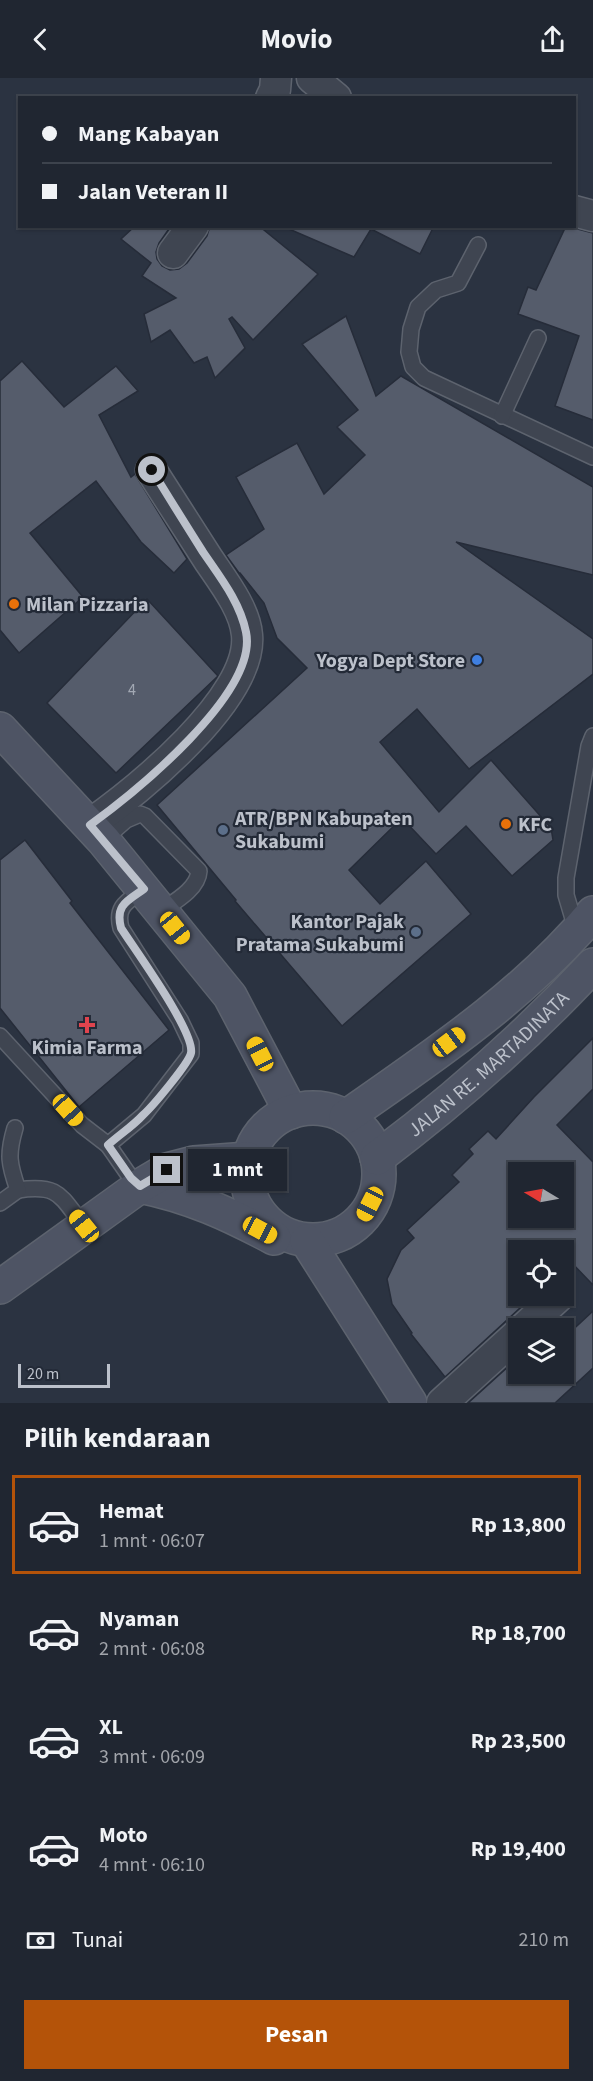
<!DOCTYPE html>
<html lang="id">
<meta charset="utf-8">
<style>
body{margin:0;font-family:"Source Sans 3",sans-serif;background:#282e39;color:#f1f3f6;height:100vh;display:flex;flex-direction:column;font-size:22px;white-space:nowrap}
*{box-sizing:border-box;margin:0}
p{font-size:20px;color:#a2a5ab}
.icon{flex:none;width:33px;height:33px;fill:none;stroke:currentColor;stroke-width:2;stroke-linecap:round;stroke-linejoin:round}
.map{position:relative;height:1325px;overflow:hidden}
.panel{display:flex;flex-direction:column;background:#202631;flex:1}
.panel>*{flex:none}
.hud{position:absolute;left:18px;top:18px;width:558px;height:132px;border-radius:0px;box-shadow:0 2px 4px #0004,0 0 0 2px #3d434d;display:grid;align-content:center;height:132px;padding:0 24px;background:#202631}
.needle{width:39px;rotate:280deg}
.tools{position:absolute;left:508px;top:1084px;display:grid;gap:12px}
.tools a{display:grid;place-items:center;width:66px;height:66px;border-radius:0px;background:#202631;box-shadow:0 2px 4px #0004,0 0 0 2px #3d434d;font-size:30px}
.scale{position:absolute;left:18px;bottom:15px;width:92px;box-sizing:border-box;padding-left:6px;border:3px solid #bcc1cb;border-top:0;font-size:16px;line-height:21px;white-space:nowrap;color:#bcc1cb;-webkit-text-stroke:4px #232a37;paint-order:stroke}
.end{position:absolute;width:27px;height:27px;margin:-14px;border:8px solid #bcc1cb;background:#111;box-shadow:0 0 0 3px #111}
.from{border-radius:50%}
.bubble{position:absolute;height:42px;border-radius:0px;background:#202631;box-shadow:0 2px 4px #0004,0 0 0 2px #3d434d;font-size:20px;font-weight:700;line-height:42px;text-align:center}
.car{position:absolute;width:18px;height:36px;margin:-18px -9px;border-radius:8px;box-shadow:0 0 4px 2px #0007;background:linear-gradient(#f5c518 24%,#345 0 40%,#f5c518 0 76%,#345 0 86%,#f5c518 0)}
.hud b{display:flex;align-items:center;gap:21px;height:57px;font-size:22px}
.hud b+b{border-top:2px solid #3d434d}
.hud i{width:15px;height:15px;background:#f1f3f6}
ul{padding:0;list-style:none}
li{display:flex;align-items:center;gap:18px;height:99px;margin:0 12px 9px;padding:0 12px;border:3px solid transparent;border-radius:0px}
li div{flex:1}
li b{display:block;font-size:22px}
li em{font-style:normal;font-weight:700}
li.current{border-color:#b45309}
li>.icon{width:54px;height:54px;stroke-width:1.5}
h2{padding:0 24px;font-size:27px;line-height:72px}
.pay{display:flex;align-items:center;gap:15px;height:66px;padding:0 24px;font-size:22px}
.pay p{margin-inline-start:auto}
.action{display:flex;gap:12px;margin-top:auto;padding:12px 24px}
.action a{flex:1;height:69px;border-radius:0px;background:#b45309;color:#fff;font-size:24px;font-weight:700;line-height:69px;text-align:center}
header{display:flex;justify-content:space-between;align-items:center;height:78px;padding:0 24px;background:#202631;font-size:27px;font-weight:700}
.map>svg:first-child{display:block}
</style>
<header><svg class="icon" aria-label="back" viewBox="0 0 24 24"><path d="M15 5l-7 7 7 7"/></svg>Movio<svg class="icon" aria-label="share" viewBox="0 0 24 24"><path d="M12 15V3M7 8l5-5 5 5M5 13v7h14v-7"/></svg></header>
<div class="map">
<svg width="593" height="1325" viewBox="0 0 593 1325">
<rect width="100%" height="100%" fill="#2b3341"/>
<g fill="#555c6b" stroke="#262c39" stroke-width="1.5" fill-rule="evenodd">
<polygon points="135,148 171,148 159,165 156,174 157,181 162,188 170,192 179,191 187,185 207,158 210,148 259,148 318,196 253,262 232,239 229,241 245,270 215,300 207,279 194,285 170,252 151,264 144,236 176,220 142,198 151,185 121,161"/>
<polygon points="282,148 434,148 420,176 371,151 354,179"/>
<polygon points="566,148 593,155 593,342 555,328 579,258 518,236 528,209 536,212"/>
<polygon points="346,238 376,318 401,298 593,409 593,497 456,464 593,561 593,596 469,691 417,631 380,664 439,734 491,682 551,750 553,762 512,798 466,748 436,776 402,740 349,792 380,826 426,783 471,836 342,948 235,823 236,822 157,727 307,590 277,560 264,525 240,495 239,495 226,477 264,451 236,399 297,365 324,416 365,377 337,349 358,332 302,266"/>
<polygon points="22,283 64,329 116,288 138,313 99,337 131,399 135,396 187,481 174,495 141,464 96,403 30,455 83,519 19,575 0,552 0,303"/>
<polygon points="147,521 218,598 116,695 47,625"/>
<polygon points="25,762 72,823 70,825 169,952 79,1029 0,930 0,782"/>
<path d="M593,960v51l-36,36 36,37v123l-23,-24 -6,6v-16h-45v45h14l-88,81 -34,-43 1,-1 -20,-29 -5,-25 14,-29 13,-12 -7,-8 52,-48 -7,-7 21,-21 -4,-5 19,-18 8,8 38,-42zM519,1095h45v45h-45z"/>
<polygon points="593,1233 593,1290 555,1325 468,1325 510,1287 517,1296 564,1296 564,1260"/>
</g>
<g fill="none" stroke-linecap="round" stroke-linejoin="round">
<g stroke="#5d636e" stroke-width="18">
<g id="service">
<polyline points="478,167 458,205 436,212 418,229 411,251 409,274 413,289 424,300 593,379"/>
<polyline points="502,338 538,260"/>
<path d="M103,762l23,-20 14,-6 5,2 54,55c-1,18 -25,31 -38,40"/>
<polyline points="577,854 566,817 566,800 589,668 593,658"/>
<path d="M0,958l82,89 26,20 36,-30 47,-61v-11l-11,-23 -59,-92c-6,-22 7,-27 23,-39"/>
<polyline points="108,1067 131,1100 140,1108"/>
<path d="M18,1112c42,-6 42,6 66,36"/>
<path d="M0,1125l18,-13c-9,-26 -11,-35 -3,-62"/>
</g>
</g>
<g stroke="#5d636e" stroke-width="33">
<g id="minor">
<polyline points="312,0 336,20"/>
<polyline points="271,20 275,12 276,0"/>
<polyline points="574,133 593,138"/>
<polyline points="173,175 193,148"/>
<path d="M89,747c48,-34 164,-127 158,-190 -2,-26 -25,-55 -39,-76 -19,-30 -38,-59 -57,-89"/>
<polyline points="523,1251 559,1218"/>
<polyline points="442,1325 519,1255"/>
</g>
</g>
<g stroke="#5d636e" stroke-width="36">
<g id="secondary">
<polyline points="0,651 103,762 230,918 291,1034"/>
<circle cx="313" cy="1096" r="66"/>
<path d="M346,1039c87,-61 179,-122 247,-204"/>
<path id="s1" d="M377,1080c77,-58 150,-122 216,-193"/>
<path d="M140,1108c50,10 89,28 134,52"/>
<polyline points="307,1163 410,1325"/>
<polyline points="0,1209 140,1108 167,1092 194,1085 248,1081"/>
</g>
</g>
<use href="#service" stroke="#3f4551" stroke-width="15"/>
<use href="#minor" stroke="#3f4551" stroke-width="30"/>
<use href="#secondary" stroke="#4e5464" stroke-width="33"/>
</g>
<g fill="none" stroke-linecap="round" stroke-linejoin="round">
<path stroke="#bcc1cb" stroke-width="8" d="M152,392c17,28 34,55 51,82 17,25 37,50 43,80 13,61 -112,161 -156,193l54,64c-17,12 -29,16 -23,39 14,22 74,104 70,125 -2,10 -38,53 -48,62 -10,11 -24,20 -35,30l23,33 9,8 27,-16"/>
</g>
<g fill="#e8710a" stroke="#232a37" stroke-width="2">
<circle cx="14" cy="526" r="6"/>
<circle cx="506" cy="746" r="6"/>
</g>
<circle fill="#3f7fe0" stroke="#232a37" stroke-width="2" cx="477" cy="582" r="6"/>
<g fill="#5c6f8a" stroke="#232a37" stroke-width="2">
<circle cx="223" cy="752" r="6"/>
<circle cx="416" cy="854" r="6"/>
</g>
<path fill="#e0444e" stroke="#232a37" stroke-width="2" d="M84 938h6v6h6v6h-6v6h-6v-6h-6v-6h6z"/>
<g text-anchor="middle" stroke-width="4.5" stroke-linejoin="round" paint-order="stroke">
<g font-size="16" fill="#a2a8b3">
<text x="132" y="617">4</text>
</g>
<g font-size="20" font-weight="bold" fill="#bcc1cb" stroke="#232a37" text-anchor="start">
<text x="26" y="533">Milan Pizzaria</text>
<text x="465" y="589" text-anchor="end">Yogya Dept Store</text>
<text x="235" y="747">ATR/BPN Kabupaten<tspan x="235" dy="23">Sukabumi</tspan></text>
<text x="518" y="753">KFC</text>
<text x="404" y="850" text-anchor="end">Kantor Pajak<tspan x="404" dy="23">Pratama Sukabumi</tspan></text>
<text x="87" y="976" text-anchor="middle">Kimia Farma</text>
</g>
<g font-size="20" fill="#bcc1cb" stroke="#232a37">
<text dy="7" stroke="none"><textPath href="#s1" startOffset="146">JALAN RE. MARTADINATA</textPath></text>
</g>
</g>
</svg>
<div class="tools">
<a><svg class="needle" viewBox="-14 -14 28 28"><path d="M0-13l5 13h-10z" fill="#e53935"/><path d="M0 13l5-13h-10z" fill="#a2a5ab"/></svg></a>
<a><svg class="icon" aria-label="locate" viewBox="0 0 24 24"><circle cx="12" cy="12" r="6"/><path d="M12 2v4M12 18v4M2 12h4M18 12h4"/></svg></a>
<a><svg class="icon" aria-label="layers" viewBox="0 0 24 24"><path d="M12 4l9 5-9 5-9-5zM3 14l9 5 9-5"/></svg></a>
</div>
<div class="scale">20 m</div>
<i class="end from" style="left:152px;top:392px"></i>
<i class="end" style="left:167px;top:1092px"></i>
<div class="bubble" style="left:188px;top:1071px;width:99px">1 mnt</div>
<i class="car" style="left:175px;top:850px;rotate:141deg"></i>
<i class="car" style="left:449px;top:964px;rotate:53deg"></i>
<i class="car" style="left:260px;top:976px;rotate:333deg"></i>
<i class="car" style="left:68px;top:1032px;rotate:138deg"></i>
<i class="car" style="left:370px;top:1126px;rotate:207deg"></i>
<i class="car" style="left:84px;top:1148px;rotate:321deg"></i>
<i class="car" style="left:260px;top:1152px;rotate:118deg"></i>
<div class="hud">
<b><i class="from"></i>Mang Kabayan</b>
<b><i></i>Jalan Veteran II</b>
</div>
</div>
<section class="panel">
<h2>Pilih kendaraan</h2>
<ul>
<li class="current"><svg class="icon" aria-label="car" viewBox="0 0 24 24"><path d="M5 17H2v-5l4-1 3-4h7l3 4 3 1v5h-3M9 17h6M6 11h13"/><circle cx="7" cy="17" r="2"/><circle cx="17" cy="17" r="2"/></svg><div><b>Hemat</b><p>1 mnt · 06:07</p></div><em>Rp 13,800</em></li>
<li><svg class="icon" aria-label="car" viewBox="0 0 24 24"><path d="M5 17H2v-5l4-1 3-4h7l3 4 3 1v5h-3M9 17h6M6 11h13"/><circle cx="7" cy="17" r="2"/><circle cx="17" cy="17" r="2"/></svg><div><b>Nyaman</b><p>2 mnt · 06:08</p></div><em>Rp 18,700</em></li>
<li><svg class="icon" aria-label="car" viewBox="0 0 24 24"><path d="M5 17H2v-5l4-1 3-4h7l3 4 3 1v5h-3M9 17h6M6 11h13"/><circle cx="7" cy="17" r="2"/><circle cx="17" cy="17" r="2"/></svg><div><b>XL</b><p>3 mnt · 06:09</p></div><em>Rp 23,500</em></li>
<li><svg class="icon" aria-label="car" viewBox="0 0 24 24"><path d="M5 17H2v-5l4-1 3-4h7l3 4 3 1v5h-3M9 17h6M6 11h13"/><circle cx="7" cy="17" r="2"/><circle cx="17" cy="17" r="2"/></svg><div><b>Moto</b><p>4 mnt · 06:10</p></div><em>Rp 19,400</em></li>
</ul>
<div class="pay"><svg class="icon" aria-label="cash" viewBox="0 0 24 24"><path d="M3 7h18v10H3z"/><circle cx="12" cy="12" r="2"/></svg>Tunai<p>210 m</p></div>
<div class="action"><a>Pesan</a></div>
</section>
